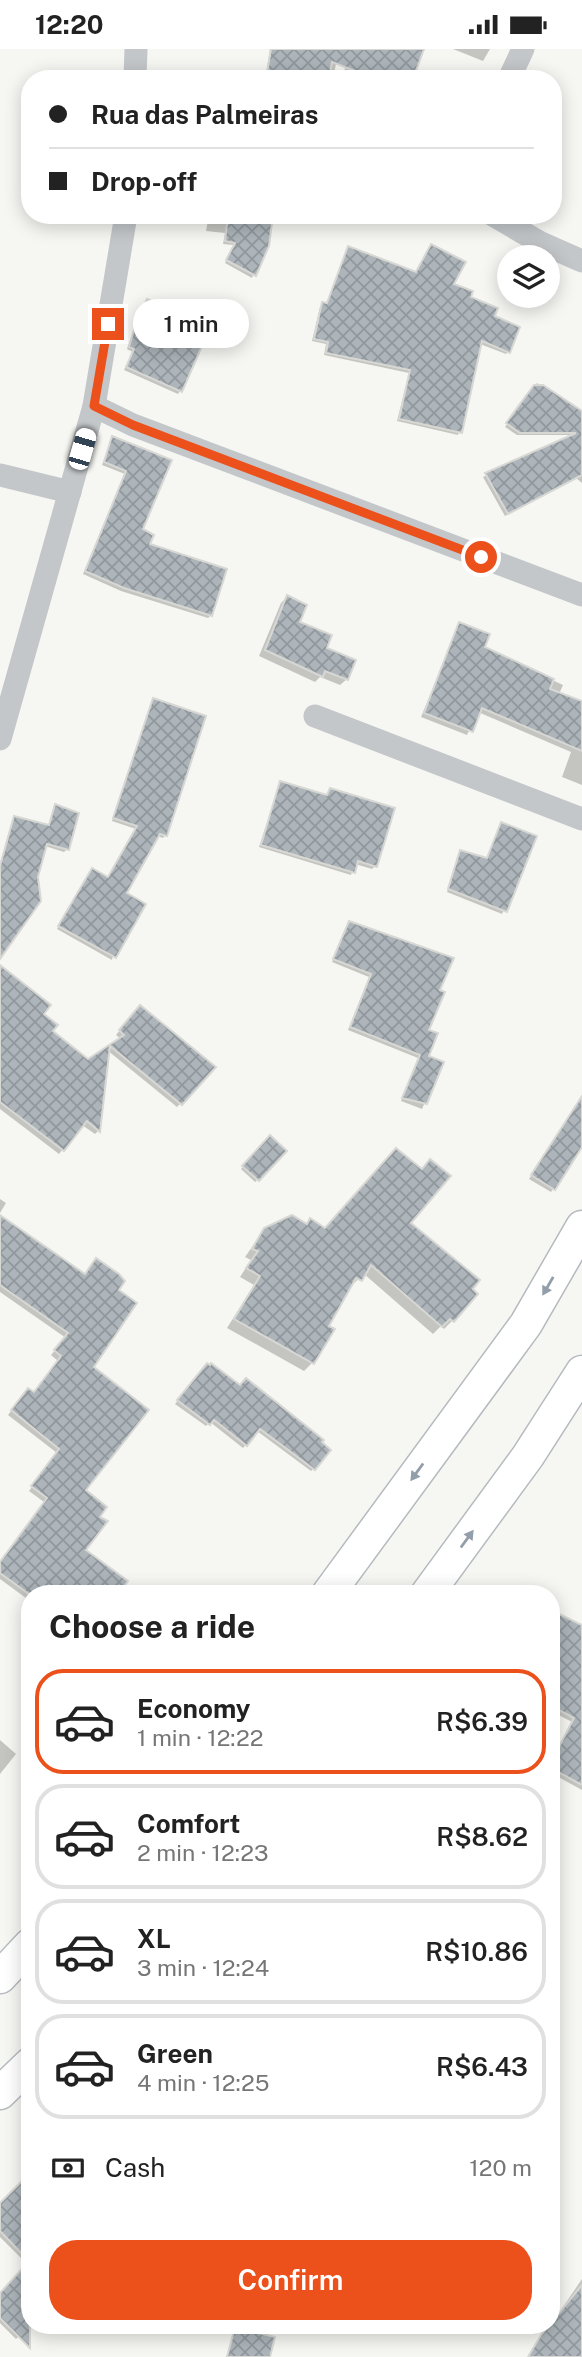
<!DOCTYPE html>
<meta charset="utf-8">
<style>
body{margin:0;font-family:"Public Sans",sans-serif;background:#f2f2f2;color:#222;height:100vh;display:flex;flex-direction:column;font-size:26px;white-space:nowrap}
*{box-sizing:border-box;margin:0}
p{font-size:23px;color:#767676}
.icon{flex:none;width:38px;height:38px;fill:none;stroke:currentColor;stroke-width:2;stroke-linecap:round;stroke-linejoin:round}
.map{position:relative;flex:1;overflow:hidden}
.side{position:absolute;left:21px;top:1536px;width:539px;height:749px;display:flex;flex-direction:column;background:#fff;border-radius:28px;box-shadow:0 4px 18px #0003}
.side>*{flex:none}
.top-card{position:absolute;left:21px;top:21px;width:541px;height:154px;border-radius:28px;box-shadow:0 4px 18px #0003;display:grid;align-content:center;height:154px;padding:0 28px;background:#fff}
.buttons{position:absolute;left:497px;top:196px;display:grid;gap:14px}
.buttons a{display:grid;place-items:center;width:63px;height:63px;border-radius:50%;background:#fff;box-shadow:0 4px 18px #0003;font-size:35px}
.end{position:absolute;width:32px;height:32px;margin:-16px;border:9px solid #ec501b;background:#fff;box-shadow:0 0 0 4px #fff}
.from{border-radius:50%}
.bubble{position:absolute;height:49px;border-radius:24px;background:#fff;box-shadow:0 4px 18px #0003;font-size:23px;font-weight:600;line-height:49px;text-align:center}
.car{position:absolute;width:21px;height:42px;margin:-21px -10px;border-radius:9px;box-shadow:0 0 5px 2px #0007;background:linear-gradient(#fff 24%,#345 0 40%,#fff 0 76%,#345 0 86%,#fff 0)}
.top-card b{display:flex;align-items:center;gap:24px;height:66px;font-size:26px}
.top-card b+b{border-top:2px solid #e0e0e0}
.top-card i{width:18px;height:18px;background:#222}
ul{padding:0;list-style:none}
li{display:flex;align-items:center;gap:21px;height:105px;margin:0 14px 10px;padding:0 14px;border:4px solid #e0e0e0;border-radius:28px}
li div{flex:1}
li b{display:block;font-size:26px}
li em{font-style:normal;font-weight:600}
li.active{border-color:#ec501b}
li>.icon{width:63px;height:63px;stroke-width:1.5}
h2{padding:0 28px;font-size:32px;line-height:84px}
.pay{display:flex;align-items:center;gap:18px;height:77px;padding:0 28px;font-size:26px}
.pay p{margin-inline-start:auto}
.primary-button{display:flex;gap:14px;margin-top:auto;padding:14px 28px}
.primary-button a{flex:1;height:80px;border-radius:28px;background:#ec501b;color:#fff;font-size:28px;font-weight:600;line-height:80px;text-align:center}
.status{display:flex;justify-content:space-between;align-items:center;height:49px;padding:0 35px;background:#fff;direction:ltr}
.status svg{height:19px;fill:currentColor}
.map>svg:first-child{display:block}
</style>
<div class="status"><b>12:20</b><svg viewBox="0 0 49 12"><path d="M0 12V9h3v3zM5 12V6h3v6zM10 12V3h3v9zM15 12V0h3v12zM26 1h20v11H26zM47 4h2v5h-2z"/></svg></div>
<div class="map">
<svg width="582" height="2308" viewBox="0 0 582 2308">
<defs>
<pattern id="building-cross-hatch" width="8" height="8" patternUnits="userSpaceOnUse" patternTransform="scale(1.75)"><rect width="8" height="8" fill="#adb5ba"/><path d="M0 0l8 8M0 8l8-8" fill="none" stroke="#90989d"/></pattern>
</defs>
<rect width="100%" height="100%" fill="#f6f6f2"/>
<g fill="#0003">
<polygon points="270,0 339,0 333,30 265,30"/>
<polygon points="352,0 422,0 411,30 366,30 344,22"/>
<polygon points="453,0 490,0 483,12"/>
<polygon points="209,166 271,166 252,229 225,214 234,196 223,195 225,184 206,182"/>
<polygon points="431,197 452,236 492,268 508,303 506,305 480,295 458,386 397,372 409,324 324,306 326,295 312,292 320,258 326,255 348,199 416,224"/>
<polygon points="145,255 177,265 180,262 180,342 178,345 124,321 133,303 127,300 132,285"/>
<polygon points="537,334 582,364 582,434 576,429 505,467 483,428 576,386 517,386 505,378"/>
<polygon points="112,389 170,412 141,481 147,497 211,566 208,569 121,542 83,525 125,425 102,416"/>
<polygon points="287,548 298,574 325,600 347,630 340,636 320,628 315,633 259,607 281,554"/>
<polygon points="459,575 483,599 563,636 551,663 582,674 582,736 562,728 571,703 478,663 467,686 421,668"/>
<polygon points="154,651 165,786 163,789 157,787 125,845 112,911 57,880 89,824 92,821 108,830 136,780 112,772"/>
<polygon points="280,734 326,747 330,741 375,817 372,820 355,815 351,826 259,798"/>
<polygon points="56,757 67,800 64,803 45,797 0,907 0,814 12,772 15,769 48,778"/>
<polygon points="502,775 534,788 502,865 447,843 458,806 461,803 486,810"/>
<polygon points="350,874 438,942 427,981 426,1008 442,1014 422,1060 401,1052 418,1009 348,981 369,928 332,913"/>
<polygon points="0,930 41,965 51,983 87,1012 121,990 116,986 136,962 214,1018 177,1058 107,1001 98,1082 95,1085 82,1076 59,1105 0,1060"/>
<polygon points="566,1074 582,1079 582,1095 551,1143 529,1130"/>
<polygon points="271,1089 285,1102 255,1133 241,1120"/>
<polygon points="0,1150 6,1154 0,1164"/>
<polygon points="0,1168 84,1227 116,1241 91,1318 84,1442 83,1501 119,1528 107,1545 30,1545 30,1552 0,1530 0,1514 44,1453 29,1442 57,1404 8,1366 24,1345 33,1345 58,1312 51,1306 66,1289 0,1243"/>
<polygon points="409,1174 452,1272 444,1280 441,1277 433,1285 364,1225 350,1238 326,1277 312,1314 304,1322 227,1279 254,1236 240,1228 251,1211 245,1208 266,1178 306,1176 325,1180"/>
<polygon points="204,1319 314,1419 311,1422 257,1382 243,1399 210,1373 206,1377 175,1355"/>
<polygon points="551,1563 582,1578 582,1741 551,1724 551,1712 572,1673 551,1662"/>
<polygon points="0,1691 16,1705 0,1725"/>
<polygon points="30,2127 30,2276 16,2290 0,2274 0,2246 28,2216 0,2188 0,2156"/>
<polygon points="582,2230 582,2308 528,2308 550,2277"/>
<polygon points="393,2277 411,2277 405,2284"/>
<polygon points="235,2280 268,2308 226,2308"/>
</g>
<g fill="url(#building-cross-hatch)" stroke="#d7d7d4" stroke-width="2">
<polygon points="271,0 424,0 413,30 375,30 332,13 329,30 266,30"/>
<polygon points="228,166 273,166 269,197 256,227 226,211 235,194 225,192"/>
<polygon points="431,195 466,213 454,235 473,242 471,248 498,259 495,267 520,278 510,304 482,292 462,384 399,370 410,321 326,304 328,293 314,290 322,253 327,254 348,197 416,223"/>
<polygon points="147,250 178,264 180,260 212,274 182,343 126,318 134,300 129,298 134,281"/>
<polygon points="534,336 543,336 582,362 582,426 508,465 485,424 576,384 520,384 506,374"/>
<polygon points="112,387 172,411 143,480 154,486 150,495 227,520 212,567 124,539 85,522 126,422 104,413"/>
<polygon points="287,546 307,556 300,573 332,586 327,599 356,611 348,631 325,622 323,628 265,601"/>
<polygon points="459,573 490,585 485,598 554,630 550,640 582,652 582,702 482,659 473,683 424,664"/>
<polygon points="153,649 206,667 167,787 160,785 127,844 146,855 116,909 58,877 92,819 108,828 137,777 113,769"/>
<polygon points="280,732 327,746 330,739 395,759 377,818 358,812 355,824 261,796"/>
<polygon points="55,755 79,764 69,801 47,795 38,828 41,852 0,910 0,817 14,767 49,776"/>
<polygon points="501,773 537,787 507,863 448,840 460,801 487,809"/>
<polygon points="349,872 454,909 440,941 445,943 429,981 438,984 429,1007 444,1013 427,1055 402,1049 420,1006 350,978 371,925 333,910"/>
<polygon points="0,916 51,956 44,965 58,976 53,982 88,1010 124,986 119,981 140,956 216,1018 182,1056 110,997 100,1083 87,1072 64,1102 0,1053"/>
<polygon points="582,1047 582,1098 555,1141 531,1126"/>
<polygon points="270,1086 287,1102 259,1132 242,1117"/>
<polygon points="396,1099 422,1120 430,1110 451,1127 411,1174 480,1231 473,1240 478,1245 454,1273 450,1270 442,1278 371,1216 362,1232 356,1229 329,1277 335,1280 314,1315 234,1270 260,1227 246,1219 258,1202 252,1200 264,1179 292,1166 307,1175 310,1169 325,1179"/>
<polygon points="0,1166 85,1225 96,1209 119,1225 125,1232 119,1241 137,1254 94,1318 149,1361 86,1441 107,1458 100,1468 108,1472 86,1501 128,1532 119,1545 29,1545 0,1524 0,1513 47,1449 31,1437 59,1400 11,1361 28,1339 34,1343 61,1307 54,1301 68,1284 0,1236"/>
<polygon points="207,1314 210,1316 211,1314 240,1336 246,1329 324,1391 322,1393 331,1401 315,1421 260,1380 247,1397 214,1371 210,1376 177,1351"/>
<polygon points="551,1561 582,1576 582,1736 551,1719 551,1713 574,1669 551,1657"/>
<polygon points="30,2124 30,2299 0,2269 0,2244 29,2212 0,2182 0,2154"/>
<polygon points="582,2236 582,2308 528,2308 541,2286"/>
<polygon points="235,2278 275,2288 270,2308 227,2308"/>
</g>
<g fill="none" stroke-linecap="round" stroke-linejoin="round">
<g stroke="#b5babf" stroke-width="35">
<g id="secondary">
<polyline points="328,1545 526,1275 582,1178"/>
<polyline points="427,1545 528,1407 582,1323"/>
<polyline points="0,1928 30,1896"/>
<polyline points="0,2044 30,2015"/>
</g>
</g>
<g stroke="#c3c7ca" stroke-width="23">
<polyline points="135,30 136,0"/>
<polyline points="509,30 523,0"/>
<polyline points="493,166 539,193 582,212"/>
<polyline points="94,357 133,376 582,546"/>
<polyline points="0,426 70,443"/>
<polyline points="315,667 582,770"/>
<polyline points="0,690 94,357 126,166"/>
</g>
<use href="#secondary" stroke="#fff" stroke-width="32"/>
</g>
<defs><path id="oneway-solid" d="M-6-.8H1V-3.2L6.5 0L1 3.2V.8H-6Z" transform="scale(1.75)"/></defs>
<g fill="#929ea9">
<use href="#oneway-solid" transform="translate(548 1237) rotate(120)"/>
<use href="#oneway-solid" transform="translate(417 1423) rotate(126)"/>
<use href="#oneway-solid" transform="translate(467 1490) rotate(-54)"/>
</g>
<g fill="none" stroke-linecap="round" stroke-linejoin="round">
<polyline stroke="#ec501b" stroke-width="9" points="108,275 94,357 133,376 481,508"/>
</g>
</svg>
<div class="buttons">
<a><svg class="icon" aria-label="layers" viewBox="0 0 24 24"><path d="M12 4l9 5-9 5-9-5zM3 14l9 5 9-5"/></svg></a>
</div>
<i class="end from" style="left:481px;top:508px"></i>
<i class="end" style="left:108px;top:275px"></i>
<div class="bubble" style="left:133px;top:250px;width:116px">1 min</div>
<i class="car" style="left:82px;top:400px;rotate:16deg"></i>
<div class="top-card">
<b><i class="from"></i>Rua das Palmeiras</b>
<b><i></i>Drop-off</b>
</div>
<section class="side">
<h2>Choose a ride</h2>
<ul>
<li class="active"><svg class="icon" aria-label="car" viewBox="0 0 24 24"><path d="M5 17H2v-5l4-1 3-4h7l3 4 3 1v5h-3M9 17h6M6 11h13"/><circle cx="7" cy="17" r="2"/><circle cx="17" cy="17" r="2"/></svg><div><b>Economy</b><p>1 min · 12:22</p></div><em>R$6.39</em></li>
<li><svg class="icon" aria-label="car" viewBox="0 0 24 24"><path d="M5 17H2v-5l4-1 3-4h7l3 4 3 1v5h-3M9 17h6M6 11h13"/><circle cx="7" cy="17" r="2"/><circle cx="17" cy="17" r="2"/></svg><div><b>Comfort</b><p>2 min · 12:23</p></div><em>R$8.62</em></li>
<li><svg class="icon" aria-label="car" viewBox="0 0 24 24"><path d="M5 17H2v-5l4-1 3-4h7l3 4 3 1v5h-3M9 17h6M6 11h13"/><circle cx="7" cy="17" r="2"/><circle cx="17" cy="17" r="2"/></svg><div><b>XL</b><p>3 min · 12:24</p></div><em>R$10.86</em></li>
<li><svg class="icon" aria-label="car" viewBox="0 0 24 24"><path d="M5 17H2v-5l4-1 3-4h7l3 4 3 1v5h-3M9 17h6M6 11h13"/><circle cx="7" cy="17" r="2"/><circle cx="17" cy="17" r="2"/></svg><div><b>Green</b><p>4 min · 12:25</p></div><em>R$6.43</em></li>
</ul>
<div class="pay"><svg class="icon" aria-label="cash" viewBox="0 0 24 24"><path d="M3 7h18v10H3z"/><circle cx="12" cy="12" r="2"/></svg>Cash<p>120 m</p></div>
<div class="primary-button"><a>Confirm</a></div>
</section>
</div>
